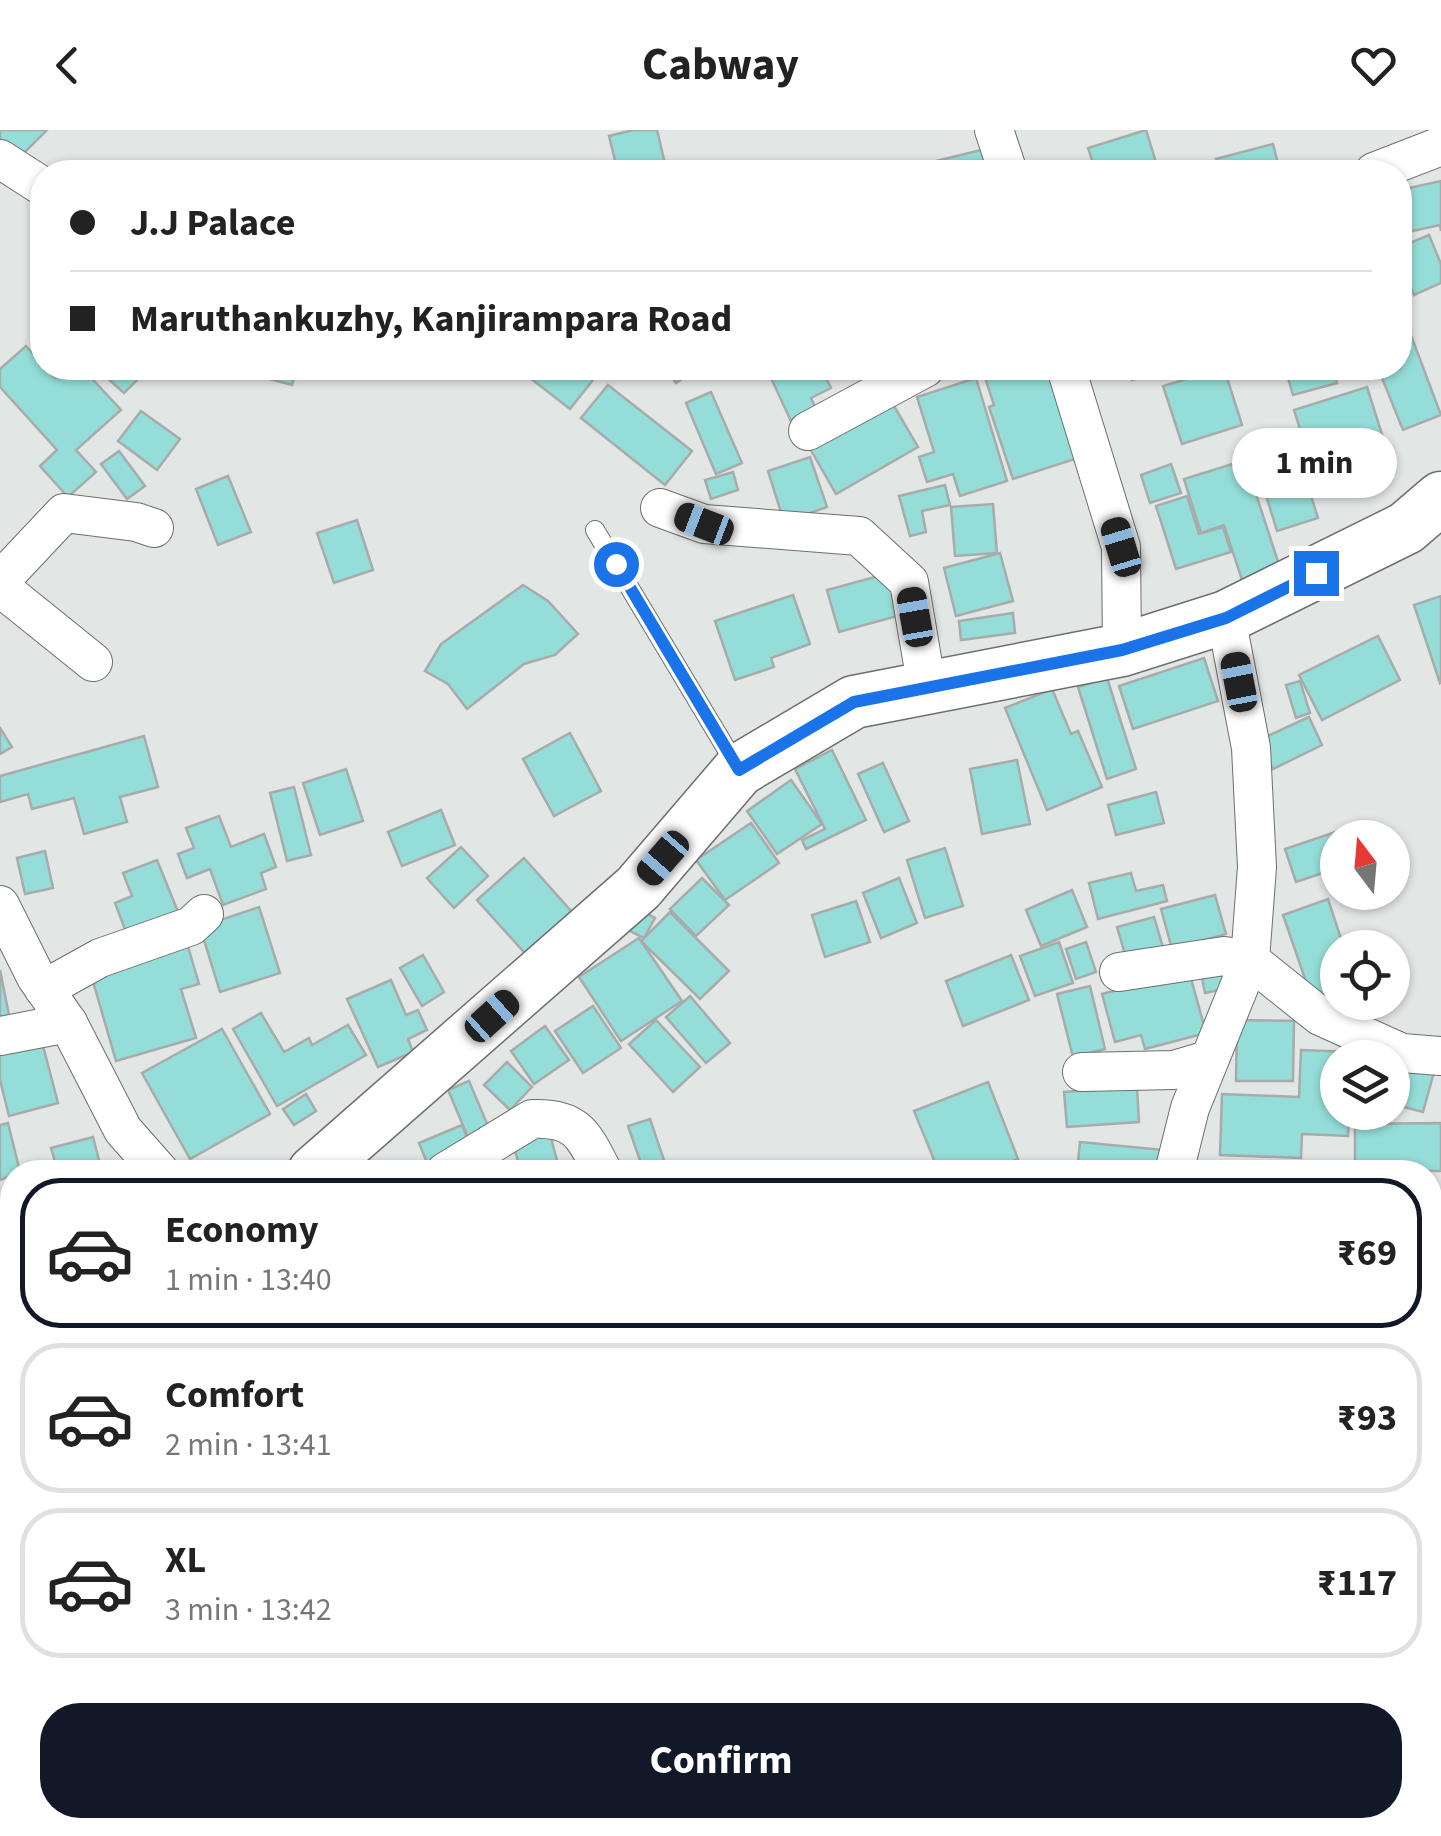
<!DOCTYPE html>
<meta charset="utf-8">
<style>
body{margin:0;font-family:"Source Sans 3",sans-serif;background:#f6f6f6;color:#222;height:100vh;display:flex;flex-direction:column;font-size:38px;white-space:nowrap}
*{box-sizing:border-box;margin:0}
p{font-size:32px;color:#767676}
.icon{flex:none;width:55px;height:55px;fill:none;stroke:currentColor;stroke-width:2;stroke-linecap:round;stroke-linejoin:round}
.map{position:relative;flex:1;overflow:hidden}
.drawer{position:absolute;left:0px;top:1030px;width:1442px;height:678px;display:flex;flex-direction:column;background:#fff;border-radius:40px 40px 0 0;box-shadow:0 2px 8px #0004}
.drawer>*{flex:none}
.hud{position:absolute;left:30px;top:30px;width:1382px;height:220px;border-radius:40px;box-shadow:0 2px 8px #0004;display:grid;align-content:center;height:220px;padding:0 40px;background:#fff}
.needle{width:65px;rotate:344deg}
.controls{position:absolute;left:1320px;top:690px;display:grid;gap:20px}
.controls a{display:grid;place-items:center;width:90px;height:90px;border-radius:50%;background:#fff;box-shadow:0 2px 8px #0004;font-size:50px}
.end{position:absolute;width:45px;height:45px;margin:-22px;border:12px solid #1a73e8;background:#fff;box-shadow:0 0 0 5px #fff}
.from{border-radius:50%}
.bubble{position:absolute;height:70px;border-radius:35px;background:#fff;box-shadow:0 2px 8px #0004;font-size:32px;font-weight:700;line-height:70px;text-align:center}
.car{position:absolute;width:30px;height:60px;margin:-30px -15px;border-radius:12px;box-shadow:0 0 8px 2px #0007;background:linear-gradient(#222 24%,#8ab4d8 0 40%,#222 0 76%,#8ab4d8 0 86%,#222 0)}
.hud b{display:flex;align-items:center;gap:35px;height:95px;font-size:38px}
.hud b+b{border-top:2px solid #e0e0e0}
.hud i{width:25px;height:25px;background:#222}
ul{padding:18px 0 0;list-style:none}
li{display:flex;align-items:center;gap:30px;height:150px;margin:0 20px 15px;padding:0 20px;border:5px solid #e0e0e0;border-radius:40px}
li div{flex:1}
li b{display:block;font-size:38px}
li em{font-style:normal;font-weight:700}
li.current{border-color:#111827}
li>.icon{width:90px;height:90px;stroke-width:1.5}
.action{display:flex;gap:20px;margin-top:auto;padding:20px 40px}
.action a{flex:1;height:115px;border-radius:40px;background:#111827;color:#fff;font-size:40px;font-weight:700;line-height:115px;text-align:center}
header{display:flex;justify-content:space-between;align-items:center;height:130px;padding:0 40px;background:#fff;font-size:45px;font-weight:700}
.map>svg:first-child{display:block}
</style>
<header><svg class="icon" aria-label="back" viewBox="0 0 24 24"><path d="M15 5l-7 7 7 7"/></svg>Cabway<svg class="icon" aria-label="heart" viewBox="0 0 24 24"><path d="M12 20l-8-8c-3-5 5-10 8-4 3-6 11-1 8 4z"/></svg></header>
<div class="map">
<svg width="1441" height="1706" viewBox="0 0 1441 1706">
<rect width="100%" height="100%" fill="#e2e6e4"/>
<g fill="#95ddd8" stroke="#a7acab" stroke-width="2.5">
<polygon points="0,0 47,0 18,29 0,11"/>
<polygon points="633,0 657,0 667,42 618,42 609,6"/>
<polygon points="1146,0 1159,42 1096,42 1088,18"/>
<polygon points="1273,14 1280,42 1220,42 1216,29"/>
<polygon points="981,20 987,42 900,42 899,40"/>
<polygon points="1441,51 1441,101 1440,95 1408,102 1400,60"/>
<polygon points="1429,105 1441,134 1441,153 1414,165 1400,130 1400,117"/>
<polygon points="1409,200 1441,285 1403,300 1378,238 1400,238 1400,203"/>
<polygon points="26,216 55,248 67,238 82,238 121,280 76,320 96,342 68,367 40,336 57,320 0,257 0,239"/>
<polygon points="96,238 130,238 140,247 124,263"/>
<polygon points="261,238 297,238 292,255 258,246"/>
<polygon points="530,238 596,238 600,241 570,279 525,244"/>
<polygon points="666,238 694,238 696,240 676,253"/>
<polygon points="788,238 821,238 831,258 811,268 816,279 791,291 770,246"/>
<polygon points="982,238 1049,238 1078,328 1013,349 989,277 994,275"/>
<polygon points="1128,238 1171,238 1132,250"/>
<polygon points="1224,238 1242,295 1182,314 1163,256"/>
<polygon points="1285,238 1333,238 1337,253 1293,265"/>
<polygon points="976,248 1007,351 960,366 953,344 927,352 919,327 934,322 917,267"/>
<polygon points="608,255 692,321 665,355 581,288"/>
<polygon points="1367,257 1391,333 1318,356 1294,280"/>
<polygon points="711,262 742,333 716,344 686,273"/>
<polygon points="890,269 918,317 836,364 808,315"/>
<polygon points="141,281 180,309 157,340 118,311"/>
<polygon points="1293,310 1318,388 1277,401 1253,322"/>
<polygon points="119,321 145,356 127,369 101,334"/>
<polygon points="810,327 827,377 784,392 768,341"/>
<polygon points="1245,330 1281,441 1243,453 1224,395 1201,403 1184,349"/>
<polygon points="1171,334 1181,363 1150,373 1141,345"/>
<polygon points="733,342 738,360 711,369 705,350"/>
<polygon points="228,346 251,402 218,415 196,359"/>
<polygon points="945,355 950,375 922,381 926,402 910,406 899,366"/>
<polygon points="1187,366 1199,404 1223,397 1231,422 1176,439 1156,376"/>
<polygon points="993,374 997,423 955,426 951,377"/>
<polygon points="357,390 373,440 334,453 317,403"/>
<polygon points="1000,423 1013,471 956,486 944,438"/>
<polygon points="893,442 905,484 839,502 827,460"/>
<polygon points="523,455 548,471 578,504 555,525 524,534 467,579 448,554 425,541 441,514"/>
<polygon points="793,465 810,514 771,528 774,537 735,550 715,491"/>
<polygon points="1441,466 1441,552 1440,553 1414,475"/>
<polygon points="1013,483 1015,503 961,510 959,491"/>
<polygon points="1378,506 1400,550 1322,590 1299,545"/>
<polygon points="1204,528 1218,571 1133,599 1119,556"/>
<polygon points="1107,548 1136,639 1107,649 1078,557"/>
<polygon points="1300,551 1310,583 1296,588 1286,555"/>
<polygon points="1052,559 1071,604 1078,601 1102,657 1047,680 1005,578"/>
<polygon points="1309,587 1322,615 1273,639 1259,610"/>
<polygon points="0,598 12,617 0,624"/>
<polygon points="570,603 601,661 554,686 523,629"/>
<polygon points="144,606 158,657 120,667 127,692 84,704 74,668 32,679 28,664 0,672 0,646"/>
<polygon points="832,620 866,690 806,719 802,710 825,699 795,639"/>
<polygon points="1017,630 1030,694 982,704 970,639"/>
<polygon points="883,633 909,691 884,702 858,644"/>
<polygon points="346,639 363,691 320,705 303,653"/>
<polygon points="791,650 822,694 777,724 747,681"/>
<polygon points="294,657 311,725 287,731 270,663"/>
<polygon points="1156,662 1164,693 1116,705 1108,675"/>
<polygon points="441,680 455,715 402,736 388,702"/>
<polygon points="219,686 231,717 264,704 276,737 261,743 266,759 223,775 210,739 187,748 178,724 194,718 186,698"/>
<polygon points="751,693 779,733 725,770 696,730"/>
<polygon points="1359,694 1363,708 1338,708 1338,738 1296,752 1285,719"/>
<polygon points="461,717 488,746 454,778 427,748"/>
<polygon points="945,718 963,776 925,788 907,730"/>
<polygon points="45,721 53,758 25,764 17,728"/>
<polygon points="524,728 579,790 532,831 477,770"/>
<polygon points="157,730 181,789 129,810 115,773 132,766 123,743"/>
<polygon points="1131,743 1136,761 1163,755 1167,771 1098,789 1089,753"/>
<polygon points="702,748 729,775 696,806 670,779"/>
<polygon points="899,748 917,793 881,808 863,763"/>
<polygon points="1072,760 1087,797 1041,816 1026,780"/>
<polygon points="1215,765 1226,804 1172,819 1161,779"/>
<polygon points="1328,769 1344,818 1338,818 1338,861 1312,869 1283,785"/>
<polygon points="856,771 870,812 825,827 812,785"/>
<polygon points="634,776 655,788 644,808 622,797"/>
<polygon points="259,777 280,843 220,862 200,797"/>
<polygon points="670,782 729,841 700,869 641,811"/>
<polygon points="1154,787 1164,821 1127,831 1117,797"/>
<polygon points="639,808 682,871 621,911 579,847"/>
<polygon points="1059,812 1073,853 1035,866 1020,826"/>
<polygon points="1086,812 1096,842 1076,849 1066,819"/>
<polygon points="187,813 199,854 181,859 196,908 116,931 90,841"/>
<polygon points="423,825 444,862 422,876 400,838"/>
<polygon points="1011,825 1029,870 963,896 946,851"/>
<polygon points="1223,838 1228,858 1205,863 1201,843"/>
<polygon points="0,840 9,885 0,887"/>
<polygon points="1189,841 1206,903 1145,919 1141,905 1115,912 1102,864"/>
<polygon points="391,850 406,885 418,880 427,900 408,909 413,922 378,937 347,869"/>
<polygon points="1090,856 1105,919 1073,927 1057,864"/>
<polygon points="690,866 730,913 706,933 666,887"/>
<polygon points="593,876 621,918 583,943 555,901"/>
<polygon points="261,883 284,922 309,908 312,915 348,895 366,925 277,976 233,899"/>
<polygon points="656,890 700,937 673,962 629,914"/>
<polygon points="1237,890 1294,891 1293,951 1236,951"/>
<polygon points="545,896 569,930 534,954 511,921"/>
<polygon points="222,899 270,984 190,1029 142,943"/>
<polygon points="42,912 58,973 9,986 0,950 0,923"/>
<polygon points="1301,920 1352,922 1351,928 1338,928 1338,982 1349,982 1348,1006 1302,1004 1301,1028 1220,1025 1222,964 1299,967"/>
<polygon points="507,932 532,957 510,980 484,955"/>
<polygon points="1392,932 1434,942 1423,982 1392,974"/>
<polygon points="469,951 491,1003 470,1012 448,960"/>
<polygon points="988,952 1018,1029 984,1042 939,1042 914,981"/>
<polygon points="1137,957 1139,992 1067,997 1064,962"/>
<polygon points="306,964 316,981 294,995 283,979"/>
<polygon points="650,989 668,1042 644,1042 628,996"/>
<polygon points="8,993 20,1042 0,1050 0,995"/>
<polygon points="1441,993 1441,1041 1355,1041 1355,994"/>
<polygon points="462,995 472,1020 429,1038 419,1013"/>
<polygon points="549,1000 560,1042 521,1042 512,1010"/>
<polygon points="93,1007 102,1042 58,1042 51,1018"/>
<polygon points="1080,1012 1164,1020 1161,1042 1077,1042"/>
<polygon points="1441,1325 1441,1371 1430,1373 1430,1327"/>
<polygon points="1441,1396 1441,1449 1430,1451 1430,1397"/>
<polygon points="12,1433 12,1483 0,1477 0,1457"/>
<polygon points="1430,1475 1441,1477 1441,1557 1430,1556"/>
<polygon points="1430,1565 1436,1565 1434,1630 1430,1630"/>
<polygon points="0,1617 9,1618 6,1636 12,1637 12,1695 36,1695 35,1706 0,1706"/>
<polygon points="56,1695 119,1695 115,1706 52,1706"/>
<polygon points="132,1695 185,1695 183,1706 129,1706"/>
<polygon points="223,1695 250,1695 285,1706 219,1706"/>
<polygon points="565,1695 615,1695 610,1706 560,1706"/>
<polygon points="1295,1695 1333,1695 1325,1706 1287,1706"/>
</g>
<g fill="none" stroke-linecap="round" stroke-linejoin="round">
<g stroke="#6c6f6d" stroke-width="20">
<polyline id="lane" points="595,400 736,635"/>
</g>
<g stroke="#6c6f6d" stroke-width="40">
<g id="street">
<polyline points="994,0 1008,42"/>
<polyline points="0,29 42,56"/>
<polyline points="1374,42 1441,16"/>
<polyline points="1066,238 1121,417 1122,520"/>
<polyline points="808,301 925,238"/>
<polyline points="660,378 704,394 859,406 909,452 927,558"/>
<polyline points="0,451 64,383 136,392 154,398"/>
<polyline points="0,457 93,532"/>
<polyline points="1226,487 1251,618 1257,737 1250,830 1320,886 1402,923 1441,926"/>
<polyline points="0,775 36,847 68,893 123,1000 160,1042"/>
<polyline points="1119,842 1224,826 1250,830 1190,978 1174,1042"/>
<polyline points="44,859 100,828 191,796 204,784"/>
<polyline points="0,906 68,893"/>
<polyline points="1082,942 1174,940 1208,930"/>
<path d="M445,1042l87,-53c46,-2 52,17 71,53"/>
<polyline points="1430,1187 1441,1116"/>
<polyline points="1430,1391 1441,1391"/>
<polyline points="0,1507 12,1514"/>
<polyline points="314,1695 324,1699 342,1695"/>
<polyline points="1147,1695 1162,1706"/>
<polyline points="210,1706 213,1695"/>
<polyline points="653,1706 658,1695"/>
<polyline points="1262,1706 1269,1695"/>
</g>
</g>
<g stroke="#6c6f6d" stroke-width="55">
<g id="secondary">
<polyline points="314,1042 638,758 739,640 854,572 1122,520 1226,487 1406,398 1441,368"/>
<polyline points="0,1323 12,1310"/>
</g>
</g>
<use href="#lane" stroke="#fff" stroke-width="18"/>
<use href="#street" stroke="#fff" stroke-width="38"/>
<use href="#secondary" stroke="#fff" stroke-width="52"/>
</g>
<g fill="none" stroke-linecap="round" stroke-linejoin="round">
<polyline stroke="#1a73e8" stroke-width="12" points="616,434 739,640 854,572 1122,520 1226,488 1316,443"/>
</g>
</svg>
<div class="controls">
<a><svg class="needle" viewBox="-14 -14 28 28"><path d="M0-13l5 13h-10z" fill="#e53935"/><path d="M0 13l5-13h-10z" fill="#767676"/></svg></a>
<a><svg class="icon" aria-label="locate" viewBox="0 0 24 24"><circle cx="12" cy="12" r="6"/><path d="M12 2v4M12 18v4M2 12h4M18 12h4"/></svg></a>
<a><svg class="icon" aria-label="layers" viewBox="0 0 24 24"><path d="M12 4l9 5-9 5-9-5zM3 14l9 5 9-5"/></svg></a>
</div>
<i class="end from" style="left:616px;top:434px"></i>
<i class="end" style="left:1316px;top:443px"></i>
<div class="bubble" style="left:1232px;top:298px;width:165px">1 min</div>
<i class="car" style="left:704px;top:394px;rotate:291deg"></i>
<i class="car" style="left:1121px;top:417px;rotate:343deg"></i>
<i class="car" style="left:915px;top:487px;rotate:350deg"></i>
<i class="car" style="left:1239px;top:552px;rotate:349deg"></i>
<i class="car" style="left:663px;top:728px;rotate:221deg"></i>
<i class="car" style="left:492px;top:886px;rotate:48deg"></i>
<div class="hud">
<b><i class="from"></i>J.J Palace</b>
<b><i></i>Maruthankuzhy, Kanjirampara Road</b>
</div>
<section class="drawer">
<ul>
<li class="current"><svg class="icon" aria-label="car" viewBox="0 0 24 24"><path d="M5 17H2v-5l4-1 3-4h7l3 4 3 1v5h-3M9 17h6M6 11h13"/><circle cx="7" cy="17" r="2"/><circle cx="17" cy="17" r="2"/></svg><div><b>Economy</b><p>1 min · 13:40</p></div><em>₹69</em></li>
<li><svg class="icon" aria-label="car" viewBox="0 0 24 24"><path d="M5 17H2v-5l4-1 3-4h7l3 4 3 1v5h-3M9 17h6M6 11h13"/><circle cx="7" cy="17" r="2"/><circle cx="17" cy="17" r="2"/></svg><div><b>Comfort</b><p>2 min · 13:41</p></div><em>₹93</em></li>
<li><svg class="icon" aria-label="car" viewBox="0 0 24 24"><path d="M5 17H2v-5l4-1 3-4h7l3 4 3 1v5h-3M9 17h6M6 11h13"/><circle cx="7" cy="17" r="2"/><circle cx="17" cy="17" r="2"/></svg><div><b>XL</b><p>3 min · 13:42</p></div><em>₹117</em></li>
</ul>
<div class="action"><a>Confirm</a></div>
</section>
</div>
